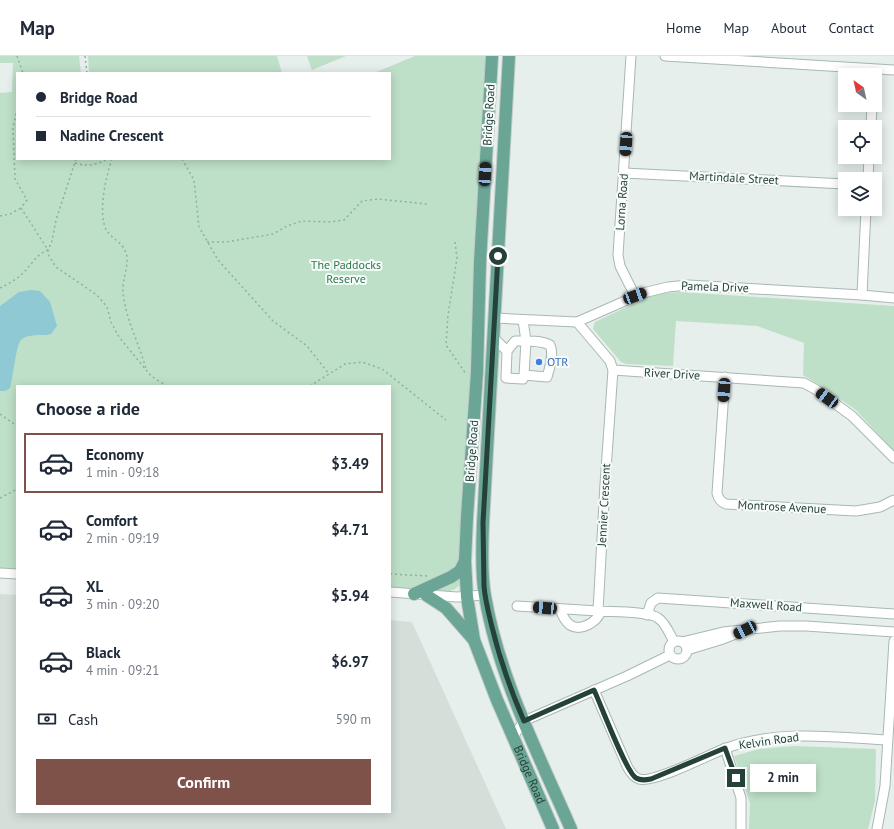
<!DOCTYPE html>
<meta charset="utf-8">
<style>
body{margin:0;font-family:"PT Sans",sans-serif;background:#f2f2f3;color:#1f2937;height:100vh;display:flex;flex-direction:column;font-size:15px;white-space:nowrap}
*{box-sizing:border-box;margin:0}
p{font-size:13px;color:#747a83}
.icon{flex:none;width:22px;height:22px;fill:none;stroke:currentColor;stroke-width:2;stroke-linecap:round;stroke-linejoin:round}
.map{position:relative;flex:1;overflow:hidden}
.panel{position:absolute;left:16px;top:329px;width:375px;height:428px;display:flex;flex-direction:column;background:#fff;border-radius:0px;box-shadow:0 2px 10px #0003}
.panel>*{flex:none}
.top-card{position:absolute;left:16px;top:16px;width:375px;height:88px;border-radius:0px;box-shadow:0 2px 10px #0003;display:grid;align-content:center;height:88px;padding:0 20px;background:#fff}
.needle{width:26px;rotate:327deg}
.fabs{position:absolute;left:838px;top:12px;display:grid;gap:8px}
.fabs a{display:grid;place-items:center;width:44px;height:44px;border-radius:0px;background:#fff;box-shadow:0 2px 10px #0003;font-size:20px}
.end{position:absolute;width:18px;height:18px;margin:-9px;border:5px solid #24423a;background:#fff;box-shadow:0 0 0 2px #fff}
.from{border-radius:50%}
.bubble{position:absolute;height:28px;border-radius:0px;background:#fff;box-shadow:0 2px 10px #0003;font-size:13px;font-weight:700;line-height:28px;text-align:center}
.car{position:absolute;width:12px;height:24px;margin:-12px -6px;border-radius:5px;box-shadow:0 0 3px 1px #0007;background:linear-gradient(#222 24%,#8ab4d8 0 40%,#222 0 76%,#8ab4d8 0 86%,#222 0)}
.top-card b{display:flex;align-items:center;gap:14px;height:38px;font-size:15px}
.top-card b+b{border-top:1px solid #e0e1e3}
.top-card i{width:10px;height:10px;background:#1f2937}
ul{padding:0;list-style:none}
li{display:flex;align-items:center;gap:12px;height:60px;margin:0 8px 6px;padding:0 12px;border:2px solid transparent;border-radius:0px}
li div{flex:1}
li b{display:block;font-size:15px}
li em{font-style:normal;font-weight:700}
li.on{border-color:#7f5249}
li>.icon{width:36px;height:36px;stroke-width:1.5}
h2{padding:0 20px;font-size:18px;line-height:48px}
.pay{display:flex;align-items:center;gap:10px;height:44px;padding:0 20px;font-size:15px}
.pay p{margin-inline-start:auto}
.button{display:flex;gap:8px;margin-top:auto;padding:8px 20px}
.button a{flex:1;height:46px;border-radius:0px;background:#7f5249;color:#fff;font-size:16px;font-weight:700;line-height:46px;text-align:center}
header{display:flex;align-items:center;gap:24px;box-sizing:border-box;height:56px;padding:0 20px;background:#fff;border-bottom:1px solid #e0e1e3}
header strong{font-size:19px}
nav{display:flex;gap:22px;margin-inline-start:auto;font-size:14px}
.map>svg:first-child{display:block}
</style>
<header>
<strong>Map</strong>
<nav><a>Home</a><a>Map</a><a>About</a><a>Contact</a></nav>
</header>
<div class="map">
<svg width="894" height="773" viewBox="0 0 894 773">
<rect width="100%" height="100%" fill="#e6efeb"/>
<polygon fill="#d4dfda" points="0,538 17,539 17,756 390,756 390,564 412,566 506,773 0,773"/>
<g fill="#bfe0c8">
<polygon points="0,0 79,0 81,17 17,17 17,103 390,103 390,17 374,17 415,0 492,0 465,525 455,533 443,538 390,538 390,330 17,330 17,517 0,516 0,37 12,36 13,7 0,7"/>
<polygon points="88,0 277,0 282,17 89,17"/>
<polygon points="307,0 346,0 312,14"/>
<polygon points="681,236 894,250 894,395 856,354 827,334 803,319 804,287 757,270 676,265 673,310 626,308 621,306 593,273 595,266 648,241 663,237"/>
<polygon points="794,690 876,693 875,745 868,773 749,773 750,747 734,700 759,693"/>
</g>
<path fill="#8ec9d4" d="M31,234l9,1 10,11 7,24 -6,8c-7,2 -14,0 -21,2 -3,0 -7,2 -9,4 -5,5 -8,38 -11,48l-5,3h-5v-85l19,-14z"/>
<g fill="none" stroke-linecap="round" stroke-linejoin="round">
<g stroke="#a8b8b2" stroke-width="11">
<g id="minor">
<polyline points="631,0 618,199 620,210 635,240"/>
<polyline points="665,0 894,14"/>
<polyline points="871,71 872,49"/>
<polyline points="624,117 845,128"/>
<polyline points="868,123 869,101"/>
<polyline points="862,239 866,153"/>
<polyline points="495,262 577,266 643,237 668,231 688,229 862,239 894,242"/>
<path d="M523,264l3,21 -2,34 -1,4 -17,-1 1,-27 8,-10c11,0 25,-1 35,4 4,9 0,22 -3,32l-23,-2"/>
<path d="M577,266l33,39 3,9 -8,114 -7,127c13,1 51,0 60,7 8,5 12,17 16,24"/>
<polyline points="494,282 507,295"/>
<polyline points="613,314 804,327 815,333 852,360 894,402"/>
<path d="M725,321l-8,116c1,5 4,9 9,11l130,7 24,-4 14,-7"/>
<polyline points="0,517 17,518"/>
<polyline points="390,536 457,541 484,539"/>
<polyline points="517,550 598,555"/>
<path d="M560,553c2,6 5,12 10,16 11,7 27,-3 31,-14"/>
<polyline points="647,559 651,547 658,542 894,558"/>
<circle cx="678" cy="594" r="9"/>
<polyline points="682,586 723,576 780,570 806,570 894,576"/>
<polyline points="687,594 720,584 738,577"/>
<path d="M594,634l33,76c3,6 6,11 12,13 14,5 69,-24 85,-30 52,-20 110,-12 163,-9"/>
<polyline points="513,681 524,665 627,620 670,599"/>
<polyline points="725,692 741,742 741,773"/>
<polyline points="877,773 885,730 894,585"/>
</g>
</g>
<g stroke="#c2cac8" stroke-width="14">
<g id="major">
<path id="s1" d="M492,0l-12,206 -3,110 -10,145 -2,44 2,36 7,43 5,13 18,47 56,129"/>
<path d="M509,0l-26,467c-1,23 -2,51 2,73 14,82 53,157 86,233"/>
<polyline points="414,538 451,521 460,515 465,505"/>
<polyline points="426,539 446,552 474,584"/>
</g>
</g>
<g stroke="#86b3a5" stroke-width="1.5" stroke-dasharray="2 3" stroke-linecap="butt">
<polyline points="17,0 23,17"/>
<polyline points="85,0 87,17"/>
<polyline points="76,103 56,164 52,185 48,194 49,200 56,211 97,239 107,251 111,266 119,281 151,320 167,330"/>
<path d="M112,103c-6,17 -15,56 -5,72 6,9 18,12 20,26 1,11 -5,24 -4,36 3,27 16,50 23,76"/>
<polyline points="182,103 194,124 199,171 218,204 273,265 307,290 329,318"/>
<path d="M75,107c12,4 21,2 32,-4"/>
<polyline points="0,160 10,158 21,152"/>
<polyline points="207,186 226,186 273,178 287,170 302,165 329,166 344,164 362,145 378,143 427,148"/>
<polyline points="455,186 457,202 448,259 446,289 466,318"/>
<path d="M0,232c8,-4 16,-8 22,-14 10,-9 13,-19 26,-24l-27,-42 6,-8 -12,-21 -2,-51 4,-19"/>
<polyline points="310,330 345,308 362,306 382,313 446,364"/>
<polyline points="0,358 17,370"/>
<polyline points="0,442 17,433"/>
<polyline points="390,518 428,520"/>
</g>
<use href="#minor" stroke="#fff" stroke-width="9"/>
<use href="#major" stroke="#6aa596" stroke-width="12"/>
</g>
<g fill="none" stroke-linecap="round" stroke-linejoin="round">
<path stroke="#24423a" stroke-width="5" d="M498,200l-15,267 1,63c1,13 4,25 7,37 8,34 19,66 33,98l70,-31c7,15 32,82 42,88 5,3 10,2 15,1l74,-31 11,30"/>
</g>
<circle fill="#3f7fe0" stroke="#f7fbf9" stroke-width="1.5" cx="539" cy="306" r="4"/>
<g text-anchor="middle" stroke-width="4" stroke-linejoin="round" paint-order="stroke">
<g font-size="12" fill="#24423a" stroke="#f7fbf9">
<text transform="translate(489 59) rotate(-87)" y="4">Bridge Road</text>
<text transform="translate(734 122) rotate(3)" y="4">Martindale Street</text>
<text transform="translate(622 146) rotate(-86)" y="4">Lorna Road</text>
<text transform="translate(715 231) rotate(2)" y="4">Pamela Drive</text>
<text transform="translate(672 318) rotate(3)" y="4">River Drive</text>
<text transform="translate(472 395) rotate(-86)" y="4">Bridge Road</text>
<text transform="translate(604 449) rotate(-87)" y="4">Jennier Crescent</text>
<text transform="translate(782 451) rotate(3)" y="4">Montrose Avenue</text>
<text transform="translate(766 549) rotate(4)" y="4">Maxwell Road</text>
<text transform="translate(769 685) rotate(-8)" y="4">Kelvin Road</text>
<text dy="4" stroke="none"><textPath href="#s1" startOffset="731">Bridge Road</textPath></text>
</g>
<g font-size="12" fill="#2d7a4b" stroke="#f7fbf9">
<text x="346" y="213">The Paddocks<tspan x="346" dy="14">Reserve</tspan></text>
</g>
<g font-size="12" fill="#366cbe" stroke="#f7fbf9" text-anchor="start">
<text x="547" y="310">OTR</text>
</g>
</g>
</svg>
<div class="fabs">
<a><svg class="needle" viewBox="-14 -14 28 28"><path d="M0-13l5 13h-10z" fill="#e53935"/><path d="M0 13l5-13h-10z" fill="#747a83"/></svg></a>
<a><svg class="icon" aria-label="locate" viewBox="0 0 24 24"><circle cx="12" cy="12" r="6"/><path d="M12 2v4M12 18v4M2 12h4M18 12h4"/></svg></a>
<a><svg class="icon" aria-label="layers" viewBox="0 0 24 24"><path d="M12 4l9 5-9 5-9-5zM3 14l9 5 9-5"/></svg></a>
</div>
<i class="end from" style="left:498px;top:200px"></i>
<i class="end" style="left:736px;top:722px"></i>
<div class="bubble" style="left:750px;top:708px;width:66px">2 min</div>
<i class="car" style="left:626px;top:88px;rotate:184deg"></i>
<i class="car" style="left:485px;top:118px;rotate:3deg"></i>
<i class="car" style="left:635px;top:240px;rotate:70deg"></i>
<i class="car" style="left:724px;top:334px;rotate:184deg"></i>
<i class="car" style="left:827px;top:342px;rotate:306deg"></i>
<i class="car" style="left:545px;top:552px;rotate:274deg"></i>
<i class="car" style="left:745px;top:574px;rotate:244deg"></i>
<div class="top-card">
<b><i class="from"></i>Bridge Road</b>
<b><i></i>Nadine Crescent</b>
</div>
<section class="panel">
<h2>Choose a ride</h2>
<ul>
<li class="on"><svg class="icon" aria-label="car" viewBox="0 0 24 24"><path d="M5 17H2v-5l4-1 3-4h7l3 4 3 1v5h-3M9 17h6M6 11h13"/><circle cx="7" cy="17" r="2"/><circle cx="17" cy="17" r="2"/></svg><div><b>Economy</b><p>1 min · 09:18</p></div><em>$3.49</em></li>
<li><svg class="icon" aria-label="car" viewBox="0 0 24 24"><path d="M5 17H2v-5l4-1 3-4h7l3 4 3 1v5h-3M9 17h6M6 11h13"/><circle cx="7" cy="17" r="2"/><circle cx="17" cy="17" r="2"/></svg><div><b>Comfort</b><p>2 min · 09:19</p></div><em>$4.71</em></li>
<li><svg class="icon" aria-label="car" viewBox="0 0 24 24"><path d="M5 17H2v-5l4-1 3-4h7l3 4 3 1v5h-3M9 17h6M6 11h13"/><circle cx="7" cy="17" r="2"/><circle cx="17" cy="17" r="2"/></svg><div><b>XL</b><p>3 min · 09:20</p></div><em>$5.94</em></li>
<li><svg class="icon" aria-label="car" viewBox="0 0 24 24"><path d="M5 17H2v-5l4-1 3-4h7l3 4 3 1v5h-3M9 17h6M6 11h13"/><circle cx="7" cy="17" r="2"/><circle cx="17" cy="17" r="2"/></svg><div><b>Black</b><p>4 min · 09:21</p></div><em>$6.97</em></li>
</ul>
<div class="pay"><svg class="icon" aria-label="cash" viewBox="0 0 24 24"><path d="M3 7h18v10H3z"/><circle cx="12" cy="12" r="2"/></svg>Cash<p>590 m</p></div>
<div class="button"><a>Confirm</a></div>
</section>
</div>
